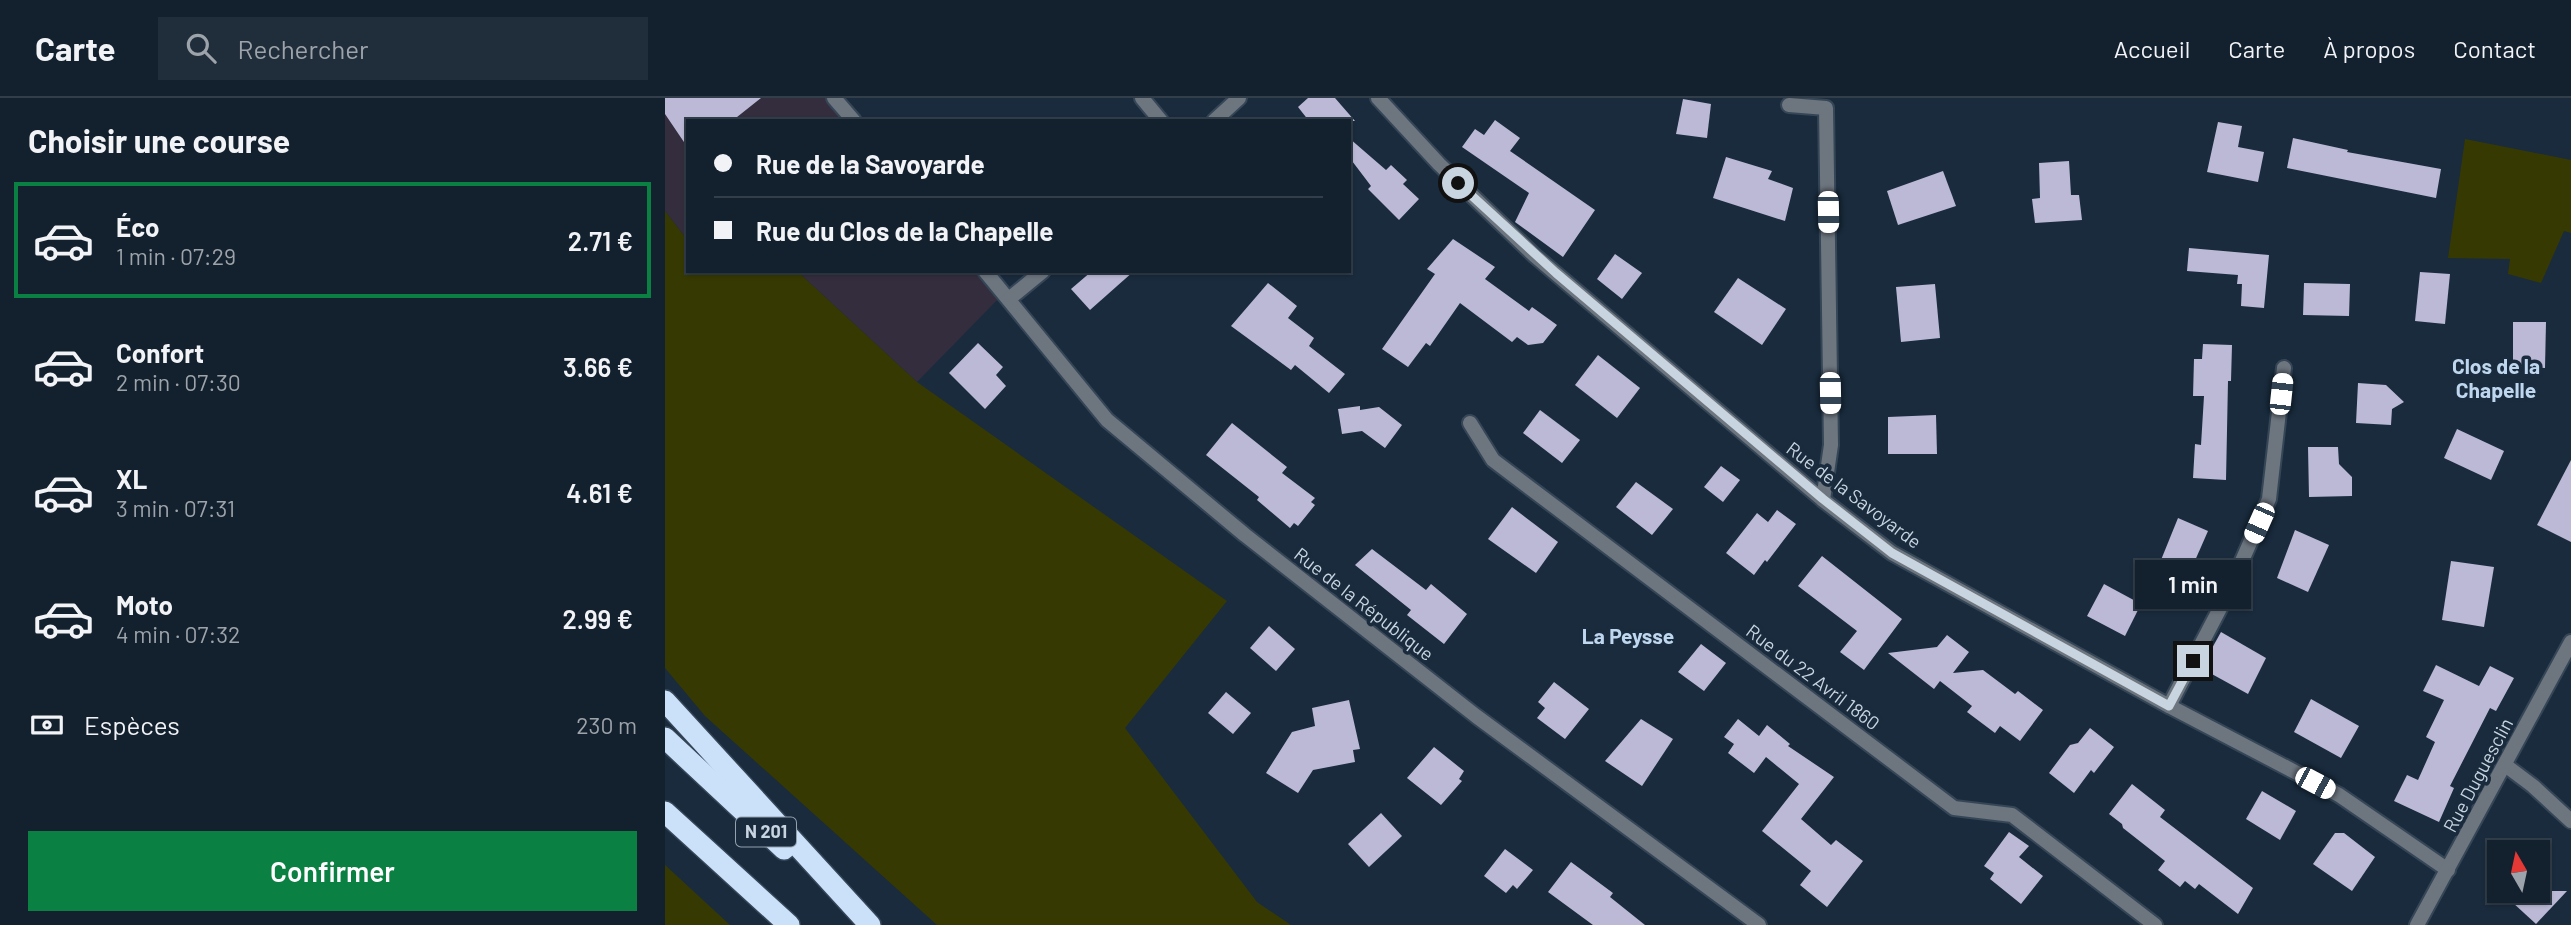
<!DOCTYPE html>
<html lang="fr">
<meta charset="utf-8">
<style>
body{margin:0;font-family:Barlow,sans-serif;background:#202d3a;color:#f1f3f6;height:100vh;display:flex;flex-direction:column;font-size:26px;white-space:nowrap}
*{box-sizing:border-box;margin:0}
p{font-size:23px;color:#9da3aa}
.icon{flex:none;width:38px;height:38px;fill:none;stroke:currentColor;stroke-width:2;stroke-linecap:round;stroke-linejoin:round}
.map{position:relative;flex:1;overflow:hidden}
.sheet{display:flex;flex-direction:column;background:#13202e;width:665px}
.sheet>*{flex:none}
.banner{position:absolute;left:21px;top:21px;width:665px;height:154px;border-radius:0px;box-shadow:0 2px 5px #0004,0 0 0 2px #323e4a;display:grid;align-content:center;height:154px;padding:0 28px;background:#13202e}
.needle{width:46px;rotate:351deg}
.fabs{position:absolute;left:1822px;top:742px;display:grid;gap:14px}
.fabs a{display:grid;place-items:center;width:63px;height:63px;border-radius:0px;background:#13202e;box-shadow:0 2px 5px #0004,0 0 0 2px #323e4a;font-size:35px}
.end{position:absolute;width:32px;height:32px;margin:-16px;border:9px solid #c8d4e0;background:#111;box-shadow:0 0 0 4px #111}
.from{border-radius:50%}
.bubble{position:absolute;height:49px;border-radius:0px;background:#13202e;box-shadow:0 2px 5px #0004,0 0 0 2px #323e4a;font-size:23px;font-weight:600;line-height:49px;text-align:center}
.car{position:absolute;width:21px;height:42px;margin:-21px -10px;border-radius:9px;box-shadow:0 0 5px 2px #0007;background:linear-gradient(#fff 24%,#345 0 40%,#fff 0 76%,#345 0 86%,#fff 0)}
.banner b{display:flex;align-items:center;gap:24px;height:66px;font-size:26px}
.banner b+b{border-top:2px solid #323e4a}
.banner i{width:18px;height:18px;background:#f1f3f6}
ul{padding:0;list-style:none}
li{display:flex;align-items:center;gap:21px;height:116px;margin:0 14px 10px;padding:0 14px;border:4px solid transparent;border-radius:0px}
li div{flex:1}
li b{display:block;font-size:26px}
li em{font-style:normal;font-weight:600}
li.on{border-color:#0b8043}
li>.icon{width:63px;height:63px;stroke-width:1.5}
h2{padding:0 28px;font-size:32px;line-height:84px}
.pay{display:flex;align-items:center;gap:18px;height:77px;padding:0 28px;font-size:26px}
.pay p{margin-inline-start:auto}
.action{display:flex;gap:14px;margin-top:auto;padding:14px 28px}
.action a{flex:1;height:80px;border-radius:0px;background:#0b8043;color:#fff;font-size:28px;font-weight:600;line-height:80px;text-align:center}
header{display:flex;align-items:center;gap:42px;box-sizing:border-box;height:98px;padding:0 35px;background:#13202e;border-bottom:2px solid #323e4a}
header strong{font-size:33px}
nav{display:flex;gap:38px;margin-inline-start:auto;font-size:24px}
.search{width:490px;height:63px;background:#202d3a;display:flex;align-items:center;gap:18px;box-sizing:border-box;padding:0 24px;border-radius:0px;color:#9da3aa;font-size:26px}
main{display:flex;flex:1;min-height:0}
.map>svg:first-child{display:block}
</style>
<header>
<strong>Carte</strong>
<div class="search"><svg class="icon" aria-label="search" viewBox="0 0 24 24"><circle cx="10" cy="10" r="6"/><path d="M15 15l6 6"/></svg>Rechercher</div>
<nav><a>Accueil</a><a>Carte</a><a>À propos</a><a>Contact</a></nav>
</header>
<main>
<section class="sheet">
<h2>Choisir une course</h2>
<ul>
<li class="on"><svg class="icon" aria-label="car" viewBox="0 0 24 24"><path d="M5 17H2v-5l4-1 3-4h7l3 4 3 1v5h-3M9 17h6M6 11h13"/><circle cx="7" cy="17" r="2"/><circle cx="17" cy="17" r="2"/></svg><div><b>Éco</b><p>1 min · 07:29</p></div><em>2.71 €</em></li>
<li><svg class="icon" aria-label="car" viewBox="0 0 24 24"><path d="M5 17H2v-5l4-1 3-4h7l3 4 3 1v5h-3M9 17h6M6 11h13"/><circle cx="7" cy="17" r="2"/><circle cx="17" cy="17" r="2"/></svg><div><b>Confort</b><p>2 min · 07:30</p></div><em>3.66 €</em></li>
<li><svg class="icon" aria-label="car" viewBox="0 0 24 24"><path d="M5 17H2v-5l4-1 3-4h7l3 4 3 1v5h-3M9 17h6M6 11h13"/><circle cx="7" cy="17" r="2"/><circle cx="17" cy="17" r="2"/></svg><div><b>XL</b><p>3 min · 07:31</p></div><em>4.61 €</em></li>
<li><svg class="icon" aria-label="car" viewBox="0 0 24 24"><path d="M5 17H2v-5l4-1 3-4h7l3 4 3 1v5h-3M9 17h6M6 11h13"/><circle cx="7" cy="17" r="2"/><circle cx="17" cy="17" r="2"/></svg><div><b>Moto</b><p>4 min · 07:32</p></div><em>2.99 €</em></li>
</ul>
<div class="pay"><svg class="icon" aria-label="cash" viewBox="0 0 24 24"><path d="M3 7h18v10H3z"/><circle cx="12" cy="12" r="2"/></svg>Espèces<p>230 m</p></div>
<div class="action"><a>Confirmer</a></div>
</section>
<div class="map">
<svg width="1906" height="827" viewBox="0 0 1906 827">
<rect width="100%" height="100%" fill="#192b3d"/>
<g fill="#342d3e">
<polygon points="0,0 169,0 189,23 23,23 23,143 0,113"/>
<polygon points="132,173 320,173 339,195 252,284"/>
</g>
<g fill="#373903">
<polygon points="1800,41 1906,62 1906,135 1899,133 1876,185 1843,176 1845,161 1783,160"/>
<polygon points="0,113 23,143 23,173 132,173 252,284 562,503 460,630 592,804 626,827 272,827 40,618 0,570"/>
<polygon points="0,767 65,827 0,827"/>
</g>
<g fill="#bcb9d6">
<polygon points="0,0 96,0 67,23 23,23 23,50 0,16"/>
<polygon points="643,0 670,0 690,23 644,23 633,9"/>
<polygon points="1018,1 1046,6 1042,40 1011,36"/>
<polygon points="830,22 855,40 845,53 930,112 898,159 850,124 864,95 797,49 810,31 819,37"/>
<polygon points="1553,24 1577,28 1573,49 1599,54 1593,84 1542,74"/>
<polygon points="684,40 721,72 726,67 742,82 738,86 754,101 734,122 703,91 706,88 684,59"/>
<polygon points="1628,40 1683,52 1682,54 1776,71 1771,100 1622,70"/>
<polygon points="1061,59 1107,73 1103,81 1128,90 1120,123 1048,100"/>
<polygon points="1404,63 1406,97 1414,97 1417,122 1370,125 1367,101 1375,100 1374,65"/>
<polygon points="1278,73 1291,108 1233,127 1222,93"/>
<polygon points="788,141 830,169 820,181 864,213 867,209 892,227 878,245 863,247 852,239 847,244 795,205 765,248 761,245 743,269 717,251 770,176 762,171"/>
<polygon points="1524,150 1604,157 1599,210 1576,208 1577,186 1572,186 1573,177 1522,173"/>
<polygon points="950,156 977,175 957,201 932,181"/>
<polygon points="427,173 469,173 425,212 406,191"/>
<polygon points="1755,174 1785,176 1780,226 1750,223"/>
<polygon points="1073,180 1121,211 1097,247 1049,214"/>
<polygon points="603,185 632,208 623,220 649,240 644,248 680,276 664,295 630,267 626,272 566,228"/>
<polygon points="1639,185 1685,186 1684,218 1638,217"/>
<polygon points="1270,186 1275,240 1236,244 1231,189"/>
<polygon points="1848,224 1881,224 1880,270 1848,269"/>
<polygon points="313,245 338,269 331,277 341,288 320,311 284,275"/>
<polygon points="1538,246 1567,247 1566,283 1563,283 1561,382 1528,380 1530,346 1536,347 1539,298 1528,298 1529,261 1537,261"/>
<polygon points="933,257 975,290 952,320 910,287"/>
<polygon points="1693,285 1721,287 1739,304 1727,311 1726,327 1691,325"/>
<polygon points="695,308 695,312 714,309 737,327 720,350 697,333 677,336 673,311"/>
<polygon points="875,312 915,342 897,365 858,335"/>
<polygon points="1271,317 1272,356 1223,356 1223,319"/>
<polygon points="567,325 622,369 617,375 650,400 646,404 650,407 633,428 629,425 625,430 592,402 594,399 541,357"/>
<polygon points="1792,331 1839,353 1826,382 1779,360"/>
<polygon points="1643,349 1673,349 1674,366 1687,379 1687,398 1644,399"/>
<polygon points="1906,362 1906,444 1872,427"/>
<polygon points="1056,368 1075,382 1058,404 1039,389"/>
<polygon points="971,384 1008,411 987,437 951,409"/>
<polygon points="847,409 893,444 871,475 823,441"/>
<polygon points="1112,412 1131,426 1102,464 1100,462 1089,477 1061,455 1092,415 1103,424"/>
<polygon points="1513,420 1543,433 1525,474 1496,462"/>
<polygon points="1630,432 1664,447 1643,494 1612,480"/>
<polygon points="707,451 761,492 766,486 802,516 779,546 742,517 746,512 690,467"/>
<polygon points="1157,458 1237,521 1199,572 1175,554 1192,533 1133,488"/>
<polygon points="1786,463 1829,469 1819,529 1777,522"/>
<polygon points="1439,486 1476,506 1460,538 1422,518"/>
<polygon points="604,528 630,551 611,573 585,550"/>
<polygon points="1556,534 1601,560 1583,596 1536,570"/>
<polygon points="1282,537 1304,554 1288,575 1318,572 1350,596 1353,593 1378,612 1355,643 1335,628 1330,635 1302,614 1307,608 1275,583 1269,591 1223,555 1272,549"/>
<polygon points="1036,546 1061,565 1039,593 1013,574"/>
<polygon points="1771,567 1814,588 1825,568 1849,580 1831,613 1825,610 1785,688 1789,690 1774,724 1729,703 1742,677 1753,682 1770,644 1761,639 1779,602 1758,593"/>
<polygon points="889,584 924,611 900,641 872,620 880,610 873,604"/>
<polygon points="561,594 586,615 568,636 543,615"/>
<polygon points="1646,601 1694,628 1676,660 1629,634"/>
<polygon points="684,602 695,651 688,652 690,664 648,672 633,695 601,675 627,634 650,628 647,610"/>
<polygon points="976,621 1008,641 977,688 940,663"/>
<polygon points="1073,621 1094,638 1102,627 1125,646 1123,648 1169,679 1136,721 1166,747 1171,742 1198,763 1162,809 1135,787 1146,773 1097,733 1134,686 1101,659 1089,675 1063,655 1069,646 1059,639"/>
<polygon points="1425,630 1449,649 1429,675 1426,672 1409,695 1384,675 1405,647 1413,645"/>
<polygon points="769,649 799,673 794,681 797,683 776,707 742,680"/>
<polygon points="1467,686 1500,712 1495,719 1588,790 1573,816 1534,786 1530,791 1520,783 1515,789 1493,772 1500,763 1458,730 1457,726 1444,716"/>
<polygon points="1597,693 1631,713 1615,742 1581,721"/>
<polygon points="716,715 737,738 704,769 683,746"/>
<polygon points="1344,734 1364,748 1354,759 1378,778 1356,806 1325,781 1329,775 1319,768"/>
<polygon points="1670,735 1679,735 1710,759 1687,793 1648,766"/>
<polygon points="840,751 868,772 852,791 848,787 841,795 819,778"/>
<polygon points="906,764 948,795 945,799 980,827 928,827 883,794"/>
<polygon points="1835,793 1902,793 1871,826"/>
</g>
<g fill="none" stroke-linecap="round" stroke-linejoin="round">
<g stroke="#354657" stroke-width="18">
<g id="street">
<polyline points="169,0 189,23"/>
<polyline points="477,0 496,23"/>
<polyline points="713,0 774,66 870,158 1158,402 1227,455 1504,608 1674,697 1783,772"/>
<polyline points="1124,7 1161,10 1166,347 1158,402"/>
<polyline points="549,23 574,0"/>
<polyline points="320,173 442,322 580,437 811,618 1094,827"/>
<polyline points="344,201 378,173"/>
<polyline points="805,325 828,362 1289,710 1347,717 1490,827"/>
<polyline points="1504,608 1563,495 1604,401 1619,270"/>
<polyline points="1840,667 1868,688 1906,723"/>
<polyline points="1752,827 1906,544"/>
</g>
</g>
<g stroke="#354657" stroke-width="24">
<g id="highway">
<polyline points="0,603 205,827"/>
<polyline points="0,640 119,751"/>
<polyline points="0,714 124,827"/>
</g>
</g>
<use href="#street" stroke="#6d757f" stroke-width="14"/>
<use href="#highway" stroke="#cbe0f9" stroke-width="21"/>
</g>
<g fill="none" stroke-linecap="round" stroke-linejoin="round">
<polyline stroke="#c8d4e0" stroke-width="9" points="793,85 891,175 1158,401 1227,455 1504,608 1528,563"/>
</g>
<g text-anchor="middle" stroke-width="7" stroke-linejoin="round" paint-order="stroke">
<rect fill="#192b3d" stroke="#94a1af" stroke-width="2" x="71" y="719.5" width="60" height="29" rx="5"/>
<g font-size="18" font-weight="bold" fill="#c8d4e0">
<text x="101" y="740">N 201</text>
</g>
<g font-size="19" fill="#c8d4e0" stroke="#192b3d">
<text transform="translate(1189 397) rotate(37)" y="7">Rue de la Savoyarde</text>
<text transform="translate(699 506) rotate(38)" y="7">Rue de la République</text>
<text transform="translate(1148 579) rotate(37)" y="7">Rue du 22 Avril 1860</text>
<text transform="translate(1813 677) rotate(-62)" y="7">Rue Duguesclin</text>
</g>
<g font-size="21" font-weight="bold" fill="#bfd7ee" stroke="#192b3d">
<text x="1831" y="276">Clos de la<tspan x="1831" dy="24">Chapelle</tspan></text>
<text x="963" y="546">La Peysse</text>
</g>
</g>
</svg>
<div class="fabs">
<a><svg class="needle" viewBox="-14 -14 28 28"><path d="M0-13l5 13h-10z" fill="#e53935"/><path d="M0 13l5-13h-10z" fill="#9da3aa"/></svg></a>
</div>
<i class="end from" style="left:793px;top:85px"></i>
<i class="end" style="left:1528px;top:563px"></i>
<div class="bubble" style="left:1470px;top:462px;width:116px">1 min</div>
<i class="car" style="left:1163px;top:114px;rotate:179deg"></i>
<i class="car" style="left:1165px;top:295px;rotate:179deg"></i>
<i class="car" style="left:1616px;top:296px;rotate:6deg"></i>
<i class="car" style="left:1594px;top:425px;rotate:204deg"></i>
<i class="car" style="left:1650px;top:685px;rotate:118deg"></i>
<div class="banner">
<b><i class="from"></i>Rue de la Savoyarde</b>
<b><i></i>Rue du Clos de la Chapelle</b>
</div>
</div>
</main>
